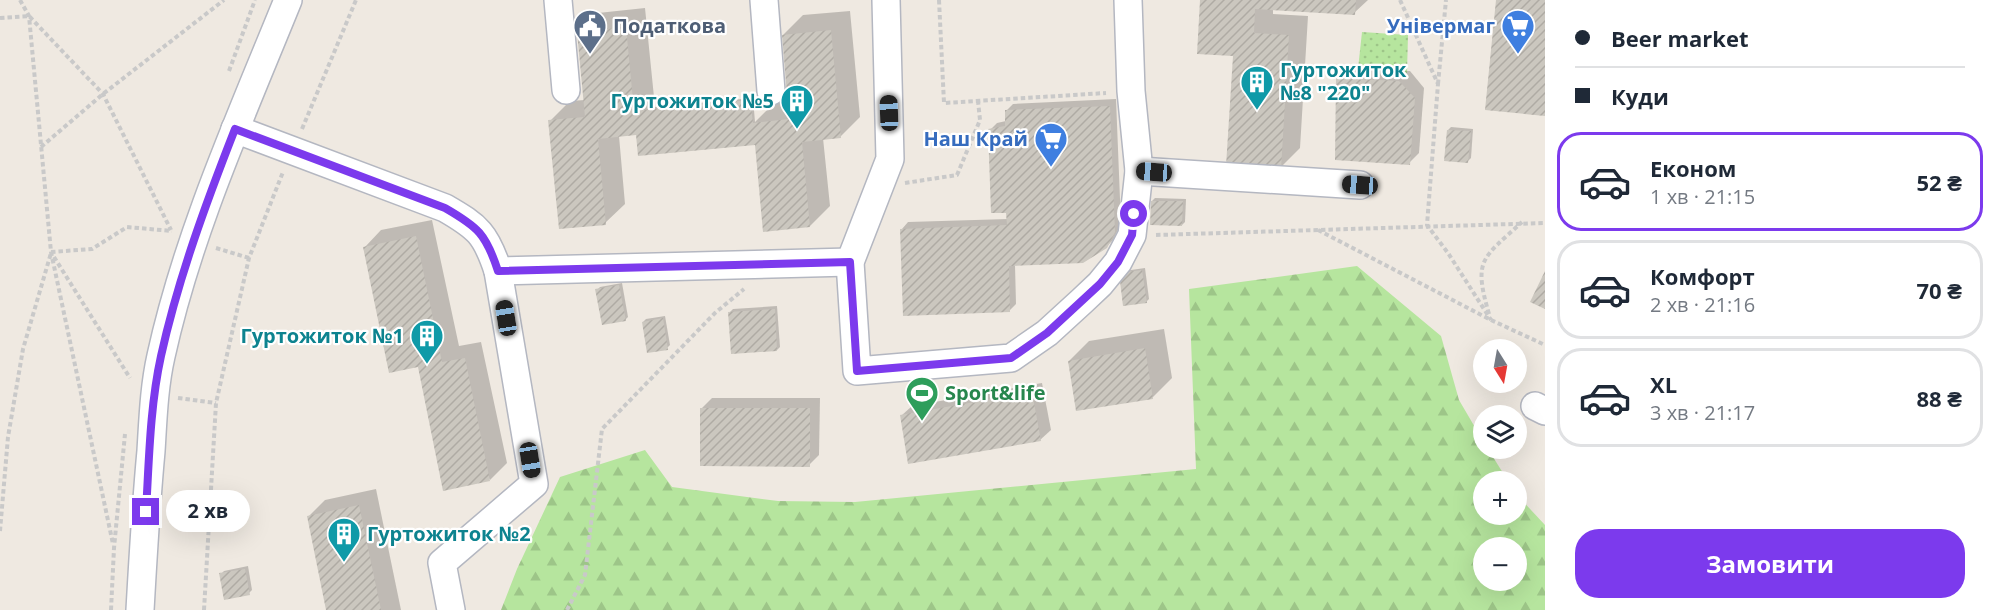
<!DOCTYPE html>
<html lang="uk">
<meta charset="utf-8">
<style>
body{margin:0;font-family:"Open Sans",sans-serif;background:#f2f2f3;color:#1f2937;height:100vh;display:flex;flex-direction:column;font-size:22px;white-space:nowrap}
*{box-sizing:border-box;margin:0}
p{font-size:20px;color:#747a83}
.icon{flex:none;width:33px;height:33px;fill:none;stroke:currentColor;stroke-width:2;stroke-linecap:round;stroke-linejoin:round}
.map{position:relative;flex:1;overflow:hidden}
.sheet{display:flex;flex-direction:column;background:#fff;width:450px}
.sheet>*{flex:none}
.top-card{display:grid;align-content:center;height:132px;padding:0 30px;background:#fff}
.needle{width:39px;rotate:169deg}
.controls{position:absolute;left:1473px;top:339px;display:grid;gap:12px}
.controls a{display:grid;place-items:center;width:54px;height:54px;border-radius:50%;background:#fff;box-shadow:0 6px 24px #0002;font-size:30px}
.end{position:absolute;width:27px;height:27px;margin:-14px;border:8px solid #7c3aed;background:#fff;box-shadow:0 0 0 3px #fff}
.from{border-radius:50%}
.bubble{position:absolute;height:42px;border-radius:21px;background:#fff;box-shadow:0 6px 24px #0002;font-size:20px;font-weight:700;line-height:42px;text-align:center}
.car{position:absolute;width:18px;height:36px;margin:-18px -9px;border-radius:8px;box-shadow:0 0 4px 2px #0007;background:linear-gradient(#222 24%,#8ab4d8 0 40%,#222 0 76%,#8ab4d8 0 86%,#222 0)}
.top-card b{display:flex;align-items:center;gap:21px;height:57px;font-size:22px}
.top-card b+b{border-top:2px solid #e0e1e3}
.top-card i{width:15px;height:15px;background:#1f2937}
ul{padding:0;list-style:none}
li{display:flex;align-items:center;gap:18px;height:99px;margin:0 12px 9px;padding:0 18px;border:3px solid #e0e1e3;border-radius:24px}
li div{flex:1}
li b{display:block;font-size:22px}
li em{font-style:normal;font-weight:700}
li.current{border-color:#7c3aed}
li>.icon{width:54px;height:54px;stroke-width:1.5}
.button{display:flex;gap:12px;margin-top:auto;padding:12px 30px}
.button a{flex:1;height:69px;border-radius:24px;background:#7c3aed;color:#fff;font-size:24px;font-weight:700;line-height:69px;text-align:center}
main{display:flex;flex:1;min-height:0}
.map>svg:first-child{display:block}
</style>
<main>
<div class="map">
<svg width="1545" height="610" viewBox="0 0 1545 610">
<defs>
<pattern id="forest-firs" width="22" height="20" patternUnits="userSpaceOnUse" patternTransform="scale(1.5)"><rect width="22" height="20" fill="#b6e59e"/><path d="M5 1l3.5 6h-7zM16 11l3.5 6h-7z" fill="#9dc588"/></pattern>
<pattern id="park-dots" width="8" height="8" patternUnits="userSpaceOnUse" patternTransform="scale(1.5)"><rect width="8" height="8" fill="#b6e59e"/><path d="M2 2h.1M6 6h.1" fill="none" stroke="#9dc588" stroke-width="1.8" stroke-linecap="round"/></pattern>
<pattern id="building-hatch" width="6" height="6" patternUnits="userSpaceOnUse" patternTransform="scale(1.5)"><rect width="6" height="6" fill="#cbc7bf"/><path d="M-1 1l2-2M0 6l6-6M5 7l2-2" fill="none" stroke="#afaba4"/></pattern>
</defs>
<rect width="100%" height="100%" fill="#efe9e1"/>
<path fill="url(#forest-firs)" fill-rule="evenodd" d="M1357,266l84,70 18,64 24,41 1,7 4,1 20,32 -24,1v32h32l1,-19 28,30v85h-1044l16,-41 43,-92 85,-27 27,37 106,14 77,1 341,-33 -7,-180zM1484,548h32v32h-32z"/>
<polygon fill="url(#park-dots)" points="1362,32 1408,35 1407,73 1358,69"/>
<g fill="#0003">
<polygon points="1201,0 1368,0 1354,13 1273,9 1273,14 1308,16 1300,148 1280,168 1235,54"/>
<polygon points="645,8 655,107 753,98 755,122 774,103 789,102 783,35 803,15 850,11 860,117 840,137 823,138 830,206 810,226 756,142 637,132 619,136 625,204 605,223 550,121 570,101 585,100 579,33 598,13"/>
<polygon points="1348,68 1410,71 1424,88 1419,153 1409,163 1338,78"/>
<polygon points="1116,99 1121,224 1113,240 1106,247 1015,265 1016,304 1009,311 902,229 908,222 1008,219 990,130 997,123 1006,121 1006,111 1013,104"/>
<polygon points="1451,127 1473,129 1471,158 1468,161 1448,130"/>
<polygon points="1155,198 1186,199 1185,222 1182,225 1152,201"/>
<polygon points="432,220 459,346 481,342 507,463 490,480 419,366 365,247 381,230"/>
<polygon points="1145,268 1149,299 1146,302 1124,271"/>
<polygon points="622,283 628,317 625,320 597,290 600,287"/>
<polygon points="777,306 780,347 777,350 730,312 733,309"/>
<polygon points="665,316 670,345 667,348 643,322 646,319"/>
<polygon points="1164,329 1172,378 1152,398 1069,361 1089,341"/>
<polygon points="1042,383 1051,430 1040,440 901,416 912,406"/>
<polygon points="712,398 820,398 819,455 809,465 702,408"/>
<polygon points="376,489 401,610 328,610 308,517 325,500"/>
<polygon points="248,566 252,590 249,593 221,574 224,571"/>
</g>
<g fill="url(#building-hatch)">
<polygon points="1200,0 1356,0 1355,15 1255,9 1254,33 1289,35 1281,169 1226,166 1233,56 1197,54"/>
<polygon points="1496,0 1545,0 1545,116 1485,110"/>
<polygon points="626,27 634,111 750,100 753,123 789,119 782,35 831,30 841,138 802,142 810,227 763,232 755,145 638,156 636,135 598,139 606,225 559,229 548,120 585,117 577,32"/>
<polygon points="1336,78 1399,81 1415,98 1410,165 1335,160"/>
<polygon points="1110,106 1115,232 1107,248 1083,263 1009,266 1010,312 903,316 900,229 1007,225 1006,213 991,213 988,129 1005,126 1005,110"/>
<polygon points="1447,130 1471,131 1468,163 1444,161"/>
<polygon points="1151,201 1183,201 1182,226 1150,225"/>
<polygon points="416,236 442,362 465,358 490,481 443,491 418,367 389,373 363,247"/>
<polygon points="1142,270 1147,303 1123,306 1119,273"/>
<polygon points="1545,271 1545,309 1530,302"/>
<polygon points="619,285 626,321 602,325 595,289"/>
<polygon points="775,309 777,351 731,354 728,312"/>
<polygon points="663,318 668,350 647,353 642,322"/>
<polygon points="1145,348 1153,399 1076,411 1068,361"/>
<polygon points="1032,392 1041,441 908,464 900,415"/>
<polygon points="700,408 810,408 810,467 700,466"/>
<polygon points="359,505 381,610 326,610 307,516"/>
<polygon points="245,569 250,595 224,600 219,573"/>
</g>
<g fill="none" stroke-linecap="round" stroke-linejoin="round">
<g stroke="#b4b7c1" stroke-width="30">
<g id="minor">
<polyline points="558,0 566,90"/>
<polyline points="764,0 771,91"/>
<polyline points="886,0 890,159 850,262 857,371 1011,358 1047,333 1082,301 1100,284 1118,262 1132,235 1139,171 1131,91 1128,0"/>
<path d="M235,129l210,79c33,19 41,26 53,63l36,213 -92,79 9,47"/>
<polyline points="1139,171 1360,185"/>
<polyline points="498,271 850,262"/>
<polyline points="1535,406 1545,411"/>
<path d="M140,610c3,-53 6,-106 11,-159 2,-32 3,-64 10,-95 27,-123 80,-240 127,-356"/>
</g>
</g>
<g stroke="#c9c9c9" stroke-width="4" stroke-dasharray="4.5 3" stroke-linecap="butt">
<polyline points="20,0 29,16 51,252 113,544"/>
<polyline points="939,0 944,103 1106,93"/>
<polyline points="1400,0 1438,84 1427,225 1448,253 1491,320"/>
<polyline points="0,18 29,16 103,94 171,230"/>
<polyline points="229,71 255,0"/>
<polyline points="1438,84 1446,0"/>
<polyline points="302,129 356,0"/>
<polyline points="41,147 103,94 224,0"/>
<polyline points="905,183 957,175 980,120 978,101"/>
<polyline points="1318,230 1491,320 1545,345"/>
<polyline points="1156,235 1545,223"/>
<polyline points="216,248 249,258"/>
<polyline points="51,252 92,249 127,227 172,231"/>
<polyline points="54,257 130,378"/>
<path d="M1489,314c-16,-55 -7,-55 33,-92"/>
<polyline points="178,398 216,403"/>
<polyline points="0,531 8,437 23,349 51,253"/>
<polyline points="111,610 114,548 125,434"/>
<polyline points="204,610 216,403 249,258 283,172"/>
<polyline points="567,610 585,575 602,429 715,313 744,289"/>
</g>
<use href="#minor" stroke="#fff" stroke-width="27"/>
</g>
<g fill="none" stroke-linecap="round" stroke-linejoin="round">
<path stroke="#7c3aed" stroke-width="8" d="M146,512c3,-52 4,-106 15,-156 17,-77 45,-153 74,-227l210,79c33,19 41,26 53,63l352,-9 7,109 154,-13 36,-25 53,-49 18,-22 14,-27 2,-21"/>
</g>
<defs>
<g id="civic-pin" transform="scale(1.725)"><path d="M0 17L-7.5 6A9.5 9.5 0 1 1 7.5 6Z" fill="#5c6f8a" stroke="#fff"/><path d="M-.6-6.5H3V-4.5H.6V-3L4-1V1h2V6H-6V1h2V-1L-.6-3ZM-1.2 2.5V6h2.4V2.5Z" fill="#fff"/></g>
<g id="supermarket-pin" transform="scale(1.725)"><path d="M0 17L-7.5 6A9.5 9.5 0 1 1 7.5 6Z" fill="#3f7fe0" stroke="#fff"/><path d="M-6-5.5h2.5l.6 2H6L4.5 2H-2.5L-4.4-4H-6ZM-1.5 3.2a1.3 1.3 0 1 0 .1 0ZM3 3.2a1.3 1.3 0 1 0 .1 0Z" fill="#fff"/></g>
<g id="building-pin" transform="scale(1.725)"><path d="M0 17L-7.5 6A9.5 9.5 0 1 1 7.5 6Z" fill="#0f9aa8" stroke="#fff"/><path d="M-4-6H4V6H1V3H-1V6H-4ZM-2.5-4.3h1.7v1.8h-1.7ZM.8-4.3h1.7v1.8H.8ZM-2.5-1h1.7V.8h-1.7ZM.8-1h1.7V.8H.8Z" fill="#fff"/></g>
<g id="stadium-pin" transform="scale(1.725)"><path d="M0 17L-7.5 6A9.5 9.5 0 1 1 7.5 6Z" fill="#2e9e5b" stroke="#fff"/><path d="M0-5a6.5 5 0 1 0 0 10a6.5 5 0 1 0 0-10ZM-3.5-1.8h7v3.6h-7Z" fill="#fff"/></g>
</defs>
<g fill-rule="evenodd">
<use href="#civic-pin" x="590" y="26"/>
<use href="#supermarket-pin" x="1518" y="26"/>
<use href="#building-pin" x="1257" y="82"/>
<use href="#building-pin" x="797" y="101"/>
<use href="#supermarket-pin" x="1051" y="139"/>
<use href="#building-pin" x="427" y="336"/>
<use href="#stadium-pin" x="922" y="393"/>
<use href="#building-pin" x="344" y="534"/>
</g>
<g text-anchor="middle" stroke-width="4.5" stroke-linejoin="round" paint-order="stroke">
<g font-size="20" font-weight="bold" fill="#4e5e75" stroke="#fff" text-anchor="start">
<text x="613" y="33">Податкова</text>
</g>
<g font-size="20" font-weight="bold" fill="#366cbe" stroke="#fff" text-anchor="end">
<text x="1495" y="33">Універмаг</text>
<text x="1028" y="146">Наш Край</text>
</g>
<g font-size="20" font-weight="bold" fill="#0d838f" stroke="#fff" text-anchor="start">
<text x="1280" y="77">Гуртожиток<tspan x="1280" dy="23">№8 "220"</tspan></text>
<text x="774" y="108" text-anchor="end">Гуртожиток №5</text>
<text x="404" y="343" text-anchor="end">Гуртожиток №1</text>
<text x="367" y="541">Гуртожиток №2</text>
</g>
<g font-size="20" font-weight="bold" fill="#27864d" stroke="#fff" text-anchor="start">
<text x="945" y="400">Sport&amp;life</text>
</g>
</g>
</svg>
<div class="controls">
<a><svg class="needle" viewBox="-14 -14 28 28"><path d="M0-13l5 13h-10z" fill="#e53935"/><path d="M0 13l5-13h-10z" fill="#747a83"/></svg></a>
<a><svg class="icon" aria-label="layers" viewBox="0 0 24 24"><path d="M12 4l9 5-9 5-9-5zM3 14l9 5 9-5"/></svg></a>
<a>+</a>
<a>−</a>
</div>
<i class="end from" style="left:1134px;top:214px"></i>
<i class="end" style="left:146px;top:512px"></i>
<div class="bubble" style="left:166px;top:490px;width:84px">2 хв</div>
<i class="car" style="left:889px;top:113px;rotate:358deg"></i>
<i class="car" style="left:1154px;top:172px;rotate:274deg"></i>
<i class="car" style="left:1360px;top:185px;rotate:274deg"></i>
<i class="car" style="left:506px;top:318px;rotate:351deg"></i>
<i class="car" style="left:530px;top:460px;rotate:171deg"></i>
</div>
<section class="sheet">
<div class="top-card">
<b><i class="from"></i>Beer market</b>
<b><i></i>Куди</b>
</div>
<ul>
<li class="current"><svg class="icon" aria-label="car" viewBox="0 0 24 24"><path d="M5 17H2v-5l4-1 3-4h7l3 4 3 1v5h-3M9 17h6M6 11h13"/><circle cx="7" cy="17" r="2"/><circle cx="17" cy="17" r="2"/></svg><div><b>Економ</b><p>1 хв · 21:15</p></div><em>52 ₴</em></li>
<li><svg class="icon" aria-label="car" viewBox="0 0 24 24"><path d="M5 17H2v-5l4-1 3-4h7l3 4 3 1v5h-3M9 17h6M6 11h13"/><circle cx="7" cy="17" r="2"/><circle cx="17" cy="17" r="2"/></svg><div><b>Комфорт</b><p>2 хв · 21:16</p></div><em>70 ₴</em></li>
<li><svg class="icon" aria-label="car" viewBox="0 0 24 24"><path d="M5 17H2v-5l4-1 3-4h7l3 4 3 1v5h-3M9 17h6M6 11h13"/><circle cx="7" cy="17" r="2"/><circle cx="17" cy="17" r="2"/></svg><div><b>XL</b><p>3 хв · 21:17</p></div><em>88 ₴</em></li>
</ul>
<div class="button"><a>Замовити</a></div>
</section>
</main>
